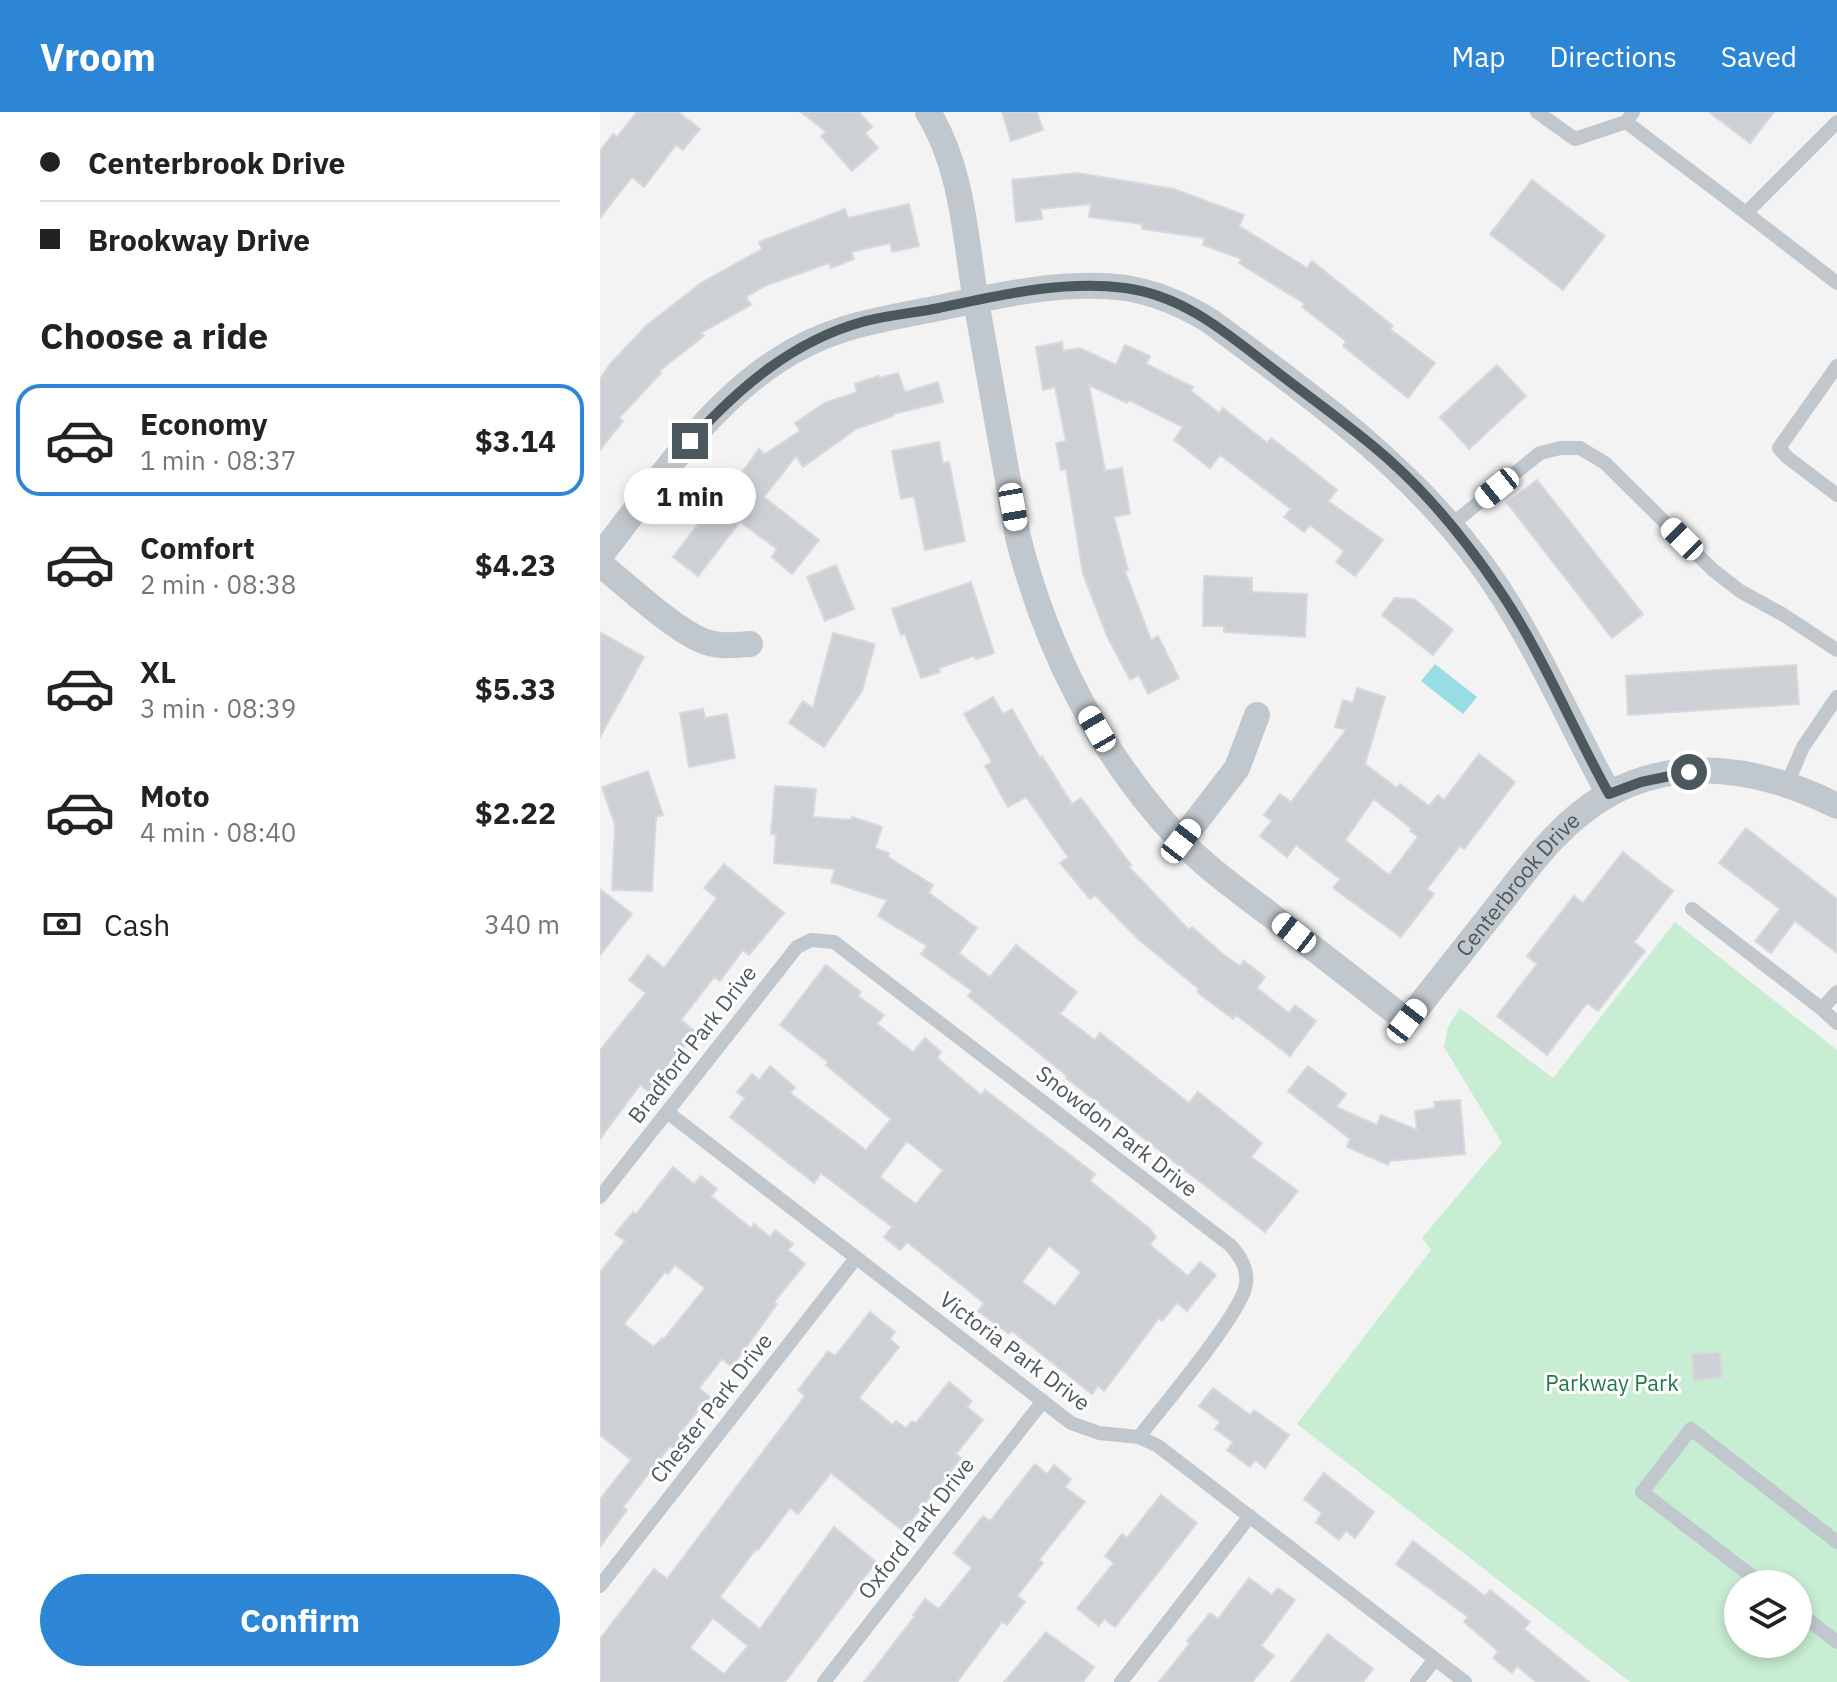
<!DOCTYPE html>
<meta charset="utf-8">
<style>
body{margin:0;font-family:"IBM Plex Sans",sans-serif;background:#f6f6f6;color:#222;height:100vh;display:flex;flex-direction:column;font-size:30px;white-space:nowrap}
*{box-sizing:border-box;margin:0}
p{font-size:26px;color:#767676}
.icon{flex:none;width:44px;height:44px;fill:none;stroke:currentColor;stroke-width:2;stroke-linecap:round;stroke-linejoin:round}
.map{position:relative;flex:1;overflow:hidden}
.sheet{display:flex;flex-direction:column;background:#fff;width:600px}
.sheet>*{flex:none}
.top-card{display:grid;align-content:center;height:176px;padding:0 40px;background:#fff}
.tools{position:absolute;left:1124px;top:1458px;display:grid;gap:16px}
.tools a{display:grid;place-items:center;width:88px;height:88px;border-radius:50%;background:#fff;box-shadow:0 4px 12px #0003;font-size:40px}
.end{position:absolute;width:36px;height:36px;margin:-18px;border:10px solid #4c575e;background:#fff;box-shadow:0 0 0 4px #fff}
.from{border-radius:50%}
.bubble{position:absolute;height:56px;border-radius:28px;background:#fff;box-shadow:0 4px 12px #0003;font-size:26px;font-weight:700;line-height:56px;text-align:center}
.car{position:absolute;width:24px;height:48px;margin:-24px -12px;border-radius:10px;box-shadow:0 0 6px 2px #0007;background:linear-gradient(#fff 24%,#345 0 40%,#fff 0 76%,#345 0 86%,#fff 0)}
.top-card b{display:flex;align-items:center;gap:28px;height:76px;font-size:30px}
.top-card b+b{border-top:2px solid #e0e0e0}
.top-card i{width:20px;height:20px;background:#222}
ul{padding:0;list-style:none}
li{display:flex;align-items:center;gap:24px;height:112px;margin:0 16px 12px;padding:0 24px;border:4px solid transparent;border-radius:24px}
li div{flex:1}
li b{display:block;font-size:30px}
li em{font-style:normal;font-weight:700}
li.on{border-color:#2d86d5}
li>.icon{width:72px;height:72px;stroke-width:1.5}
h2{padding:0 40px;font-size:36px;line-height:96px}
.pay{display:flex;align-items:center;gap:20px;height:88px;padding:0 40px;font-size:30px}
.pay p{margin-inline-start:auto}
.cta{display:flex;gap:16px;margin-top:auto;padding:16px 40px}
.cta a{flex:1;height:92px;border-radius:48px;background:#2d86d5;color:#fff;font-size:32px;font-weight:700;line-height:92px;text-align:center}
header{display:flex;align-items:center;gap:48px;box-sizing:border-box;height:112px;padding:0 40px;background:#2d86d5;color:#fff}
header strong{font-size:38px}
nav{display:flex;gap:44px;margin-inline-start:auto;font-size:28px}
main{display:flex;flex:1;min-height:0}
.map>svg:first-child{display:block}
</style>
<header>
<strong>Vroom</strong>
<nav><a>Map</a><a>Directions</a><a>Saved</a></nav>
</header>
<main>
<section class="sheet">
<div class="top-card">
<b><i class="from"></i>Centerbrook Drive</b>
<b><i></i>Brookway Drive</b>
</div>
<h2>Choose a ride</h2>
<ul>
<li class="on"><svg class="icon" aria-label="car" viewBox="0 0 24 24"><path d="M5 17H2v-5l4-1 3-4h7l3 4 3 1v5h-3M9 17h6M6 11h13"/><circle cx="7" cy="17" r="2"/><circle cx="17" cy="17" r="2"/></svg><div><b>Economy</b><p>1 min · 08:37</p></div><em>$3.14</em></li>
<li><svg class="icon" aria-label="car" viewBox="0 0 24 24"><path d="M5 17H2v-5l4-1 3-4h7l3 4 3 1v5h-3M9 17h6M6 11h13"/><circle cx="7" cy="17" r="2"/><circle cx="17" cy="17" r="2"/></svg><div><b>Comfort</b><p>2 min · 08:38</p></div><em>$4.23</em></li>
<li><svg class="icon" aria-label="car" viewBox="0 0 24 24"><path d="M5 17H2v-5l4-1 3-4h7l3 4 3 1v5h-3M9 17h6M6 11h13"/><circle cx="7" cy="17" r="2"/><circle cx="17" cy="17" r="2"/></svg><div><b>XL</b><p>3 min · 08:39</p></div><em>$5.33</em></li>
<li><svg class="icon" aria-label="car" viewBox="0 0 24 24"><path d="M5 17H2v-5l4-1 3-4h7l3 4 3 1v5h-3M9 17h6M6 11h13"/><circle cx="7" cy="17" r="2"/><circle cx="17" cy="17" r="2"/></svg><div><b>Moto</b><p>4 min · 08:40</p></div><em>$2.22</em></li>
</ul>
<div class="pay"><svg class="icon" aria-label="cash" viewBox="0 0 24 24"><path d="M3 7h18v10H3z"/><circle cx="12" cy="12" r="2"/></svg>Cash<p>340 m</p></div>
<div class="cta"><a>Confirm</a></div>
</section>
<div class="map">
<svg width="1237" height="1570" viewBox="0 0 1237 1570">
<rect width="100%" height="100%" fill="#f4f3f3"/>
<path fill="#c7edd2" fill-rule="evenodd" d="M1075,810l162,128v632h-207l-333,-258 134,-174 -9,-12 80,-95 -58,-96 4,-20 12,-19 93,70zM1138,1472h60v60h-60z"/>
<polygon fill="#98dde5" points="835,552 877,585 863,602 821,569"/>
<g fill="#cdd0d4" stroke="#d7d9dd" stroke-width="2" fill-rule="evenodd">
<polygon points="37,0 78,0 100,17 83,38 76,33 44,75 32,65 0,106 0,39 13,22 17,25"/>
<polygon points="201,0 259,0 272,15 265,21 278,36 252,59 221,24 226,20"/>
<polygon points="402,0 437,0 443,18 411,29"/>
<polygon points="1109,0 1174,0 1150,31"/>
<polygon points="477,61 574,77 644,103 639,114 707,156 712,149 793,214 790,217 835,251 808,286 743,234 746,229 702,195 705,192 639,151 642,147 603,133 605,126 542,117 542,112 489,105 491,92 441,97 442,107 416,110 412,68"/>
<polygon points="932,68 1005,124 963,178 890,122"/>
<polygon points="309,92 319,134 292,140 290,131 251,140 254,147 231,156 229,151 167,173 146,185 151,193 101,221 104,224 59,259 61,261 19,306 23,309 0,338 0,267 11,251 47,213 101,171 162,137 159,130 245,97 248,106"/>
<polygon points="462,230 463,239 480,236 516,253 525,233 550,244 546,252 593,275 591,279 619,301 623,296 667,331 671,326 692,342 737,378 728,389 783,428 755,464 736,450 744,439 710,413 704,420 684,405 691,397 620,343 610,356 574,328 583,315 529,288 527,291 489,273 505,359 522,356 530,402 514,405 528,458 525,459 551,528 558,524 579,566 548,582 539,563 530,568 507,524 483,462 466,357 461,358 456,331 466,329 455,275 443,278 436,235"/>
<polygon points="897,253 926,284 869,337 840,305"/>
<polygon points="298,261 305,280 338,270 343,290 293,302 293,304 256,317 203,355 196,344 164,385 219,428 192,462 172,445 177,437 140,410 98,464 73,445 103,406 106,409 159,337 165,342 200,319 195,311 225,291 257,280 255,272 279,264 280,266"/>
<polygon points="339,330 343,351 349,350 365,429 325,438 314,384 301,387 292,339"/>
<polygon points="937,368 1043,502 1012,526 907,391"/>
<polygon points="236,453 254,497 225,509 207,465"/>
<polygon points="604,464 652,466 652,480 707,482 705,525 624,520 624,514 603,514"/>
<polygon points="371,470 394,541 376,547 374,544 339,556 340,560 321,566 305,522 301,523 292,497"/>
<polygon points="795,486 814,487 853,518 833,543 782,503"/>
<polygon points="0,520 44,545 0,625"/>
<polygon points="233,521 275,532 262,579 224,635 189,611 203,589 213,596"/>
<polygon points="1196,553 1199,592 1028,603 1026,564"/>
<path d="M757,576l28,9 -20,67 32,24 3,-4 29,22 9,-11 6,5 35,-46 36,28 -51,67 -4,-3 -33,43 7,5 -33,43 -68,-49 7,-9 -44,-34 -9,12 -27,-21 12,-15 -8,-6 16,-21 11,8 55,-72 -11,-3 8,-27 10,3zM774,687l38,30 -2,2 8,6 -29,38 -44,-35z"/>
<polygon points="393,585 403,602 412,597 440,646 442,644 472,692 481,686 531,753 529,755 589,818 592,815 624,843 640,854 644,849 665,865 657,876 689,901 695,893 716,909 690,944 636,903 633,907 597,880 599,877 538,827 495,783 490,787 460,751 468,745 426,685 408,695 385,654 392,650 364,602"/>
<polygon points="103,597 105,606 127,602 135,646 89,655 80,601"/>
<polygon points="48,659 63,703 56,705 52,779 12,778 15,713 2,675"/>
<polygon points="175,674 216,677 213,705 251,708 252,705 282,715 275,736 289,741 288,745 333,773 329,781 377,816 359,841 390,865 416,833 477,880 460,902 495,928 500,921 589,991 598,980 662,1031 651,1045 698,1079 665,1120 466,966 467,964 368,884 372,879 321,842 327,834 278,804 287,788 231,770 235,757 174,751 176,723 171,722"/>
<polygon points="1146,716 1237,787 1237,841 1195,809 1171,841 1155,829 1180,797 1119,751"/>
<polygon points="1023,740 1073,779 1034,830 1045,839 998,899 987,891 947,943 897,904 937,852 927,844 974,784 983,791"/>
<polygon points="124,752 184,801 149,843 143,838 120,869 114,865 81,908 96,920 62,963 65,966 52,982 40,973 0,1027 0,938 46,881 29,868 48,843 64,856 117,786 104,776"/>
<polygon points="0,777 32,802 0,843"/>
<path d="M226,853l35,27 -3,4 26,19 -7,9 36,28 12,-14 16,14 -4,6 44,37 4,-5 110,84 -5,7 60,48 6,8 -6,8 38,31 12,-14 16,13 -29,36 -10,-8 -15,18 -3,-3 -55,73 -6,-5 -6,8 -80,-63 -3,3 -31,-23 6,-8 -77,-61 -7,8 -16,-13 8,-10 -71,-54 -7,10 -84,-66 15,-19 -8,-6 15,-18 7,6 11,-14 25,21 -5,6 76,57 25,-31 -65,-54 2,-3 -48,-37zM307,1029l36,29 -27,34 -36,-27zM449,1134l32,26 -26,34 -33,-24z"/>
<polygon points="708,954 746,982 736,995 777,1013 781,1003 817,1018 815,999 835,996 834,990 860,988 865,1042 790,1049 788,1053 747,1035 750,1027 688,979"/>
<path d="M73,1055l21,17 7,-8 16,13 -6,7 40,32 3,-4 16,13 5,-7 18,14 -5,6 17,14 -31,38 3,2 -45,63 -10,-8 -23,29 11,9 -28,33 6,5 -12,15 -6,-4 -47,61 4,3 -27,37v-48l31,-39 -31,-25v-163l25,-31 -10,-7 18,-22 3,2zM75,1153l30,23 -41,51 -2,-1 -8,9 -30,-23 41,-52 3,2z"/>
<path d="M270,1200l25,20 -5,7 9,8 -40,51 34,27 3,-4 10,7 6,-7 4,2 33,-41 23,19 -5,6 16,13 -27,34 5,4 -58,73 -72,-58 -33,41 -8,-6 -32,42 -2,-1 -36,48 40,32 74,-102 42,35 -91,120h-185v-43l54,-70 13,10 138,-183 -7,-6 30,-39 7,5zM113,1506l35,28 -24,28 -34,-26z"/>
<polygon points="1120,1240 1122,1265 1094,1269 1092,1242"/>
<polygon points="613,1276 650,1303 654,1298 689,1323 665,1356 655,1348 650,1355 627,1338 633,1330 615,1317 620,1310 599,1294"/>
<polygon points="435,1352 447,1362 454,1353 471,1367 465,1375 485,1390 439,1448 443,1451 417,1484 425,1490 407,1513 402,1510 357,1570 264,1570 315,1504 313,1503 325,1487 339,1497 372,1456 354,1441 383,1404 390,1409"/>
<polygon points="724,1361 774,1400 755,1426 746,1419 739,1428 716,1410 722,1401 704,1387"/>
<polygon points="561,1383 597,1411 515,1515 504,1507 499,1514 477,1496 514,1451 505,1444 522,1422 527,1426"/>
<polygon points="813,1429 885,1484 890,1478 930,1510 924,1517 989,1570 936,1570 917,1554 912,1561 893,1546 898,1539 864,1510 868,1505 796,1452"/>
<polygon points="649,1466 672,1483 678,1476 695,1488 661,1534 674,1544 652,1570 559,1570 590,1531 587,1529 610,1501 618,1507"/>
<polygon points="446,1520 494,1555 483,1570 404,1570"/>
<polygon points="728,1522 773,1557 763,1570 691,1570"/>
</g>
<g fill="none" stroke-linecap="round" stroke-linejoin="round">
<g stroke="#c0c8cd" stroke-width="14">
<polyline points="937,0 975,27 1026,10"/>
<polyline points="1033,0 1026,10 1146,101 1237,10"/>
<polyline points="1146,101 1237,171"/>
<polyline points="1237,254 1179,336 1187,345 1237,383"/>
<polyline points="851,413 940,341 961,336 980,336 1005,351 1113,458 1140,479 1182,502 1237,538"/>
<polyline points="1187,672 1203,635 1237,585"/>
<polyline points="1092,797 1222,897"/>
<polyline points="1237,880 1222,897 1237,911"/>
<polyline points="67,1000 471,1311 499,1321 539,1325 558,1334 865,1570"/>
<path d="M0,1085l197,-250 14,-7 23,2 396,303c10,11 18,23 16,39 -3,28 -85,124 -107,153"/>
<polyline points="1162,1472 1042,1380 1091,1317 1237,1430"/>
<polyline points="0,1474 256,1146"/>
<polyline points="1198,1500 1237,1530"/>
<polyline points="224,1570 443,1289"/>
<polyline points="521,1570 650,1404"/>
<polyline points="817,1570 835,1547"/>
</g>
<g stroke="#c0c8cd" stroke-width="26">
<path id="s1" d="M328,0c35,57 37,125 48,189 14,79 28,157 42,236 28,113 82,217 161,302 26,28 59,51 89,74 46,36 93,72 139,108 30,-38 60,-76 91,-115 32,-41 64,-86 111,-112 74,-40 157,-24 228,12"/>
<path d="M0,444c53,-67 102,-145 174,-193 54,-37 104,-43 165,-55 61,-13 124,-28 187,-20 30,5 58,17 84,33 96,71 196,142 268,239 53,71 88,156 131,234"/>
<path d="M0,452c27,21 76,68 106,78 14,5 29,3 44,2"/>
<polyline points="581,729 637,656 657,603"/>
</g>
</g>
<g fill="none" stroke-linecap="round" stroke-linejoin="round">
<path stroke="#4c575e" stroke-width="10" d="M90,329c49,-53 101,-99 172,-119 26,-7 52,-9 77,-14 61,-13 124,-28 186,-20 61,8 105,48 152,84 36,28 75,55 110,86 43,38 81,85 113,133 42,62 72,137 109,203l32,-12 48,-10"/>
</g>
<g text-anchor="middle" stroke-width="6" stroke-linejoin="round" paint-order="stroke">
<g font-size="22" fill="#4c575e" stroke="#fff">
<text dy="8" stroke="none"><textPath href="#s1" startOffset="1250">Centerbrook Drive</textPath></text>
<text transform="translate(92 932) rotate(-52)" y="8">Bradford Park Drive</text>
<text transform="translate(517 1019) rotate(38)" y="8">Snowdon Park Drive</text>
<text transform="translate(415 1239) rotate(37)" y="8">Victoria Park Drive</text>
<text transform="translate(111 1296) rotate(-52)" y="8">Chester Park Drive</text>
<text transform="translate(316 1416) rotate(-52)" y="8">Oxford Park Drive</text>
</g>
<g font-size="22" fill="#217b45" stroke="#fff">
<text x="1012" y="1279">Parkway Park</text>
</g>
</g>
</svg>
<div class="tools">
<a><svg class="icon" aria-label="layers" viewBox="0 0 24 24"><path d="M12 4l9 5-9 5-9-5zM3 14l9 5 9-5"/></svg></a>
</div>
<i class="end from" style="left:1089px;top:660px"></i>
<i class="end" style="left:90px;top:329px"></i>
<div class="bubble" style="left:24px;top:356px;width:132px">1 min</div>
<i class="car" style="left:897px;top:376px;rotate:231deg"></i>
<i class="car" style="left:413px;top:395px;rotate:170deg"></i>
<i class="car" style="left:1082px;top:427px;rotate:315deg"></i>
<i class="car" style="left:497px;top:617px;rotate:330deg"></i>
<i class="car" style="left:581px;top:729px;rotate:38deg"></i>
<i class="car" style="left:694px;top:821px;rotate:308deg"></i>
<i class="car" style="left:807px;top:909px;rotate:38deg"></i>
</div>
</main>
